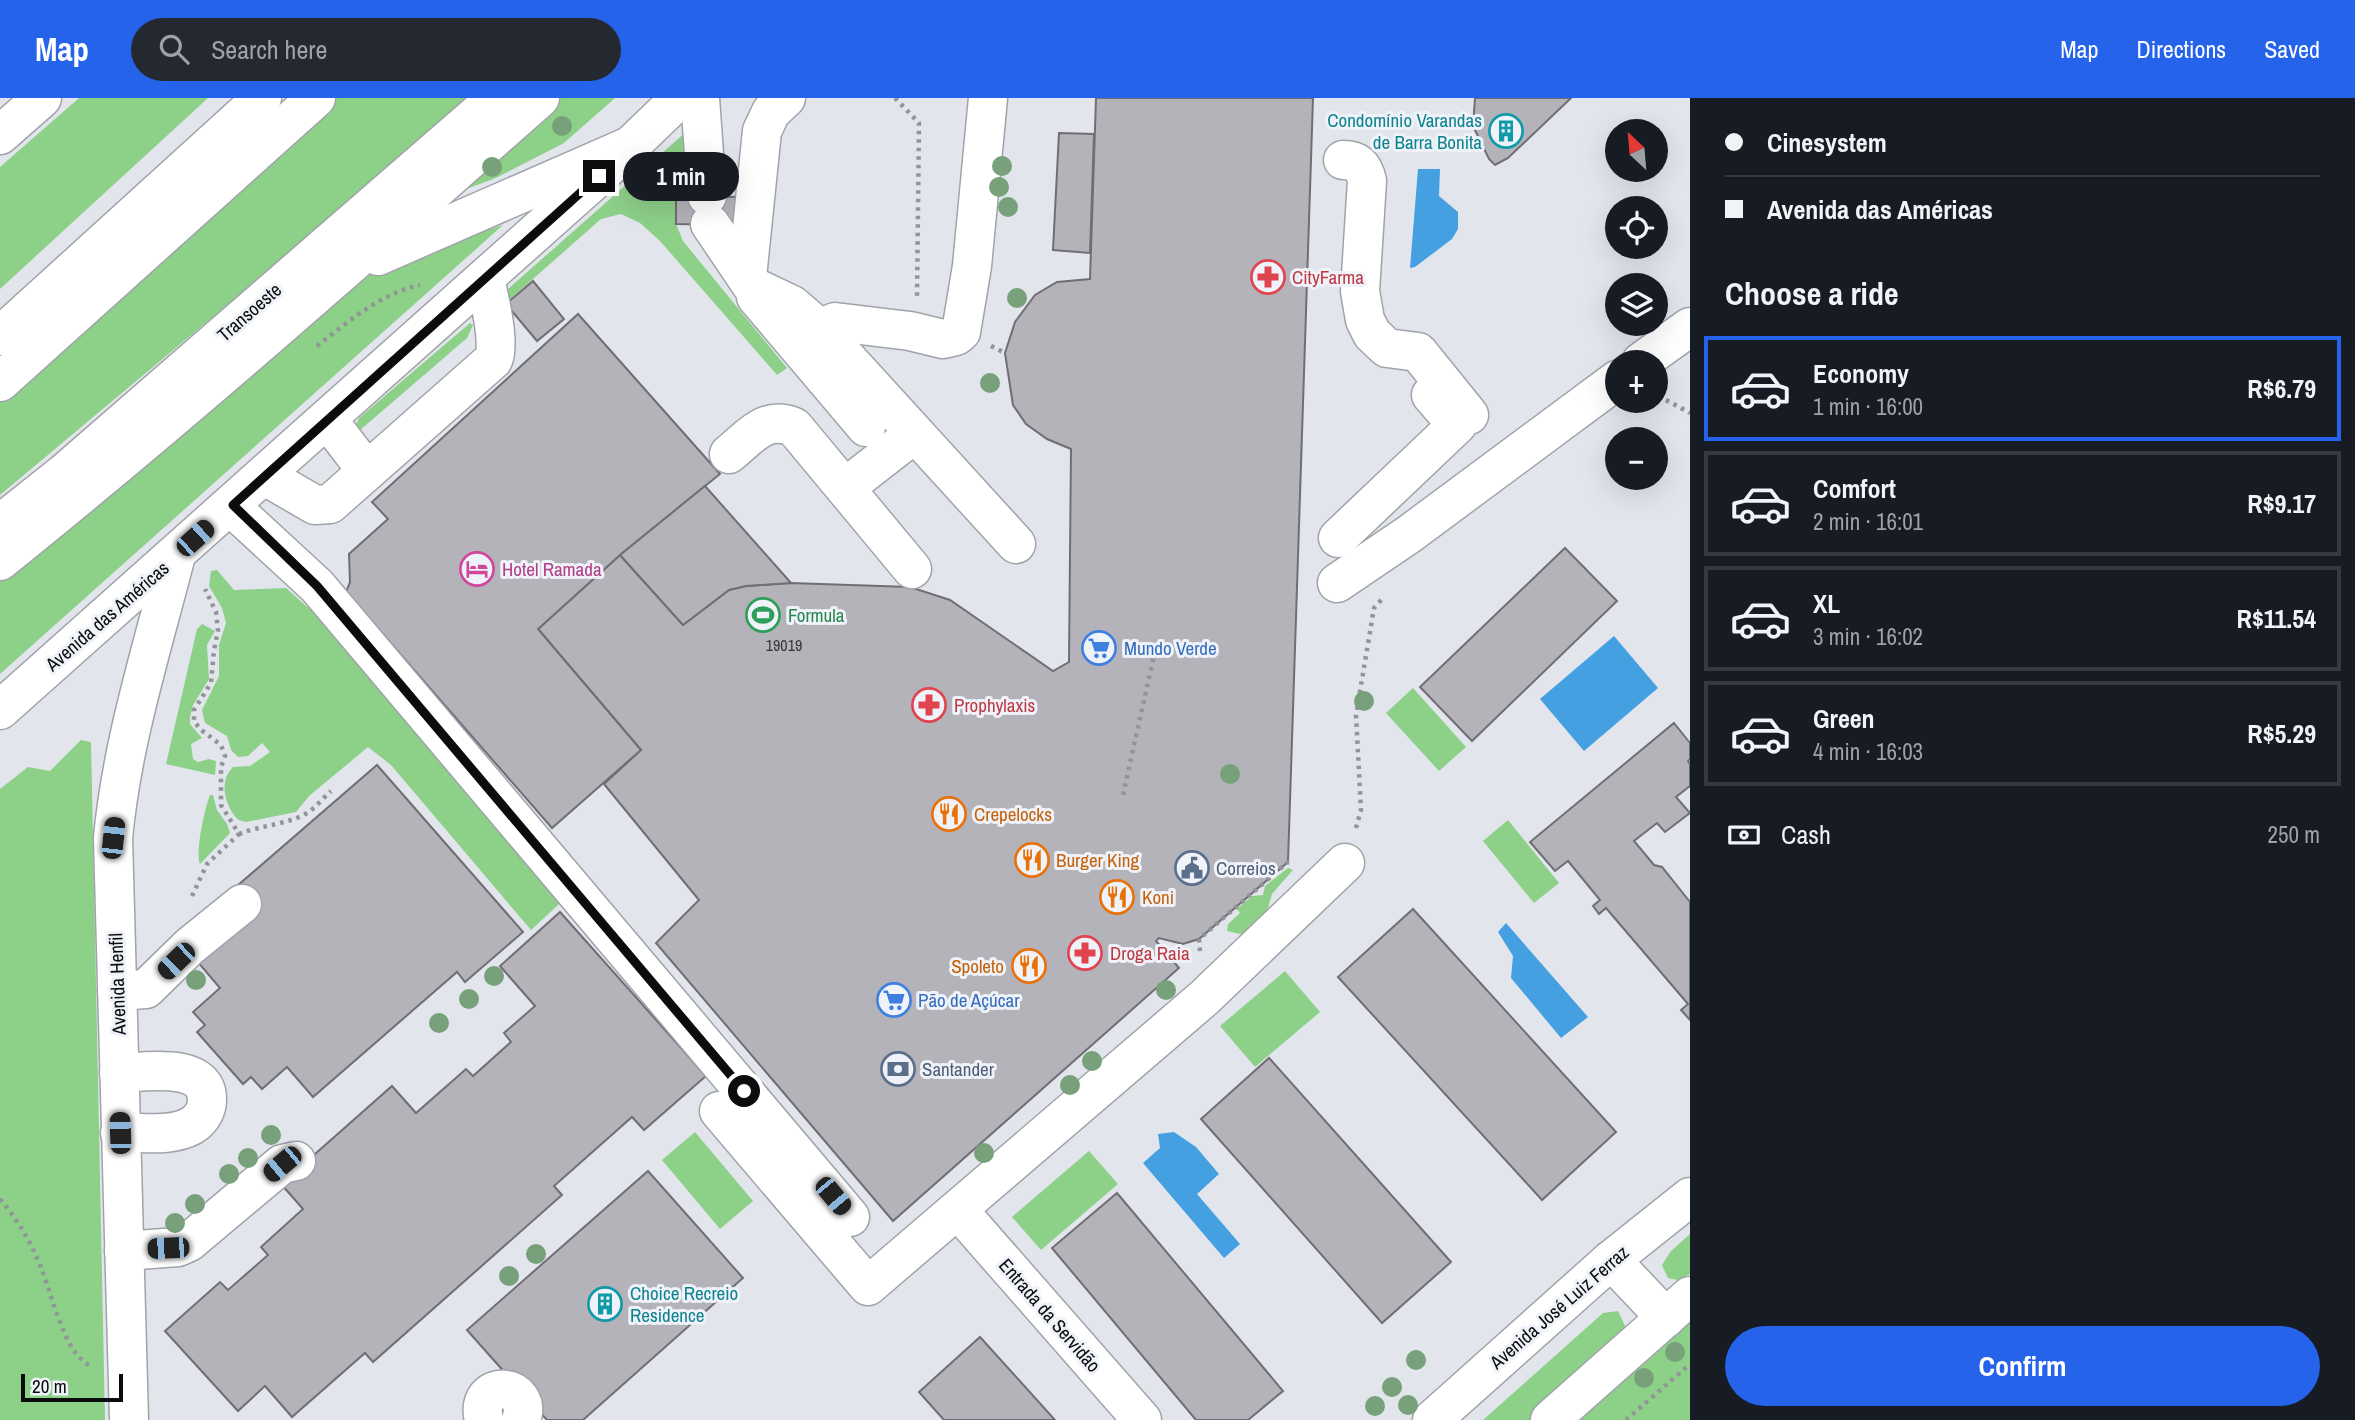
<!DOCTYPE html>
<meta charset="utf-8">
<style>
body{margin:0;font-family:"Archivo Narrow",sans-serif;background:#242831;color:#f1f3f6;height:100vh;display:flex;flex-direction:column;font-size:26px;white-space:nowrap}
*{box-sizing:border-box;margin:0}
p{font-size:23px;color:#9ea1a6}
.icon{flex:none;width:38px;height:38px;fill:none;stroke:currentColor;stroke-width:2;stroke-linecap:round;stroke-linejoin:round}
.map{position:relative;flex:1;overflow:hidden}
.drawer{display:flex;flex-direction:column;background:#171b24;width:665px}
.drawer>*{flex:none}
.top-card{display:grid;align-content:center;height:154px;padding:0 35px;background:#171b24}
.needle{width:46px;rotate:334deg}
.fabs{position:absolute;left:1605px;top:21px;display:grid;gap:14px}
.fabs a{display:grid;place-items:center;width:63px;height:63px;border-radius:50%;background:#171b24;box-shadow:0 7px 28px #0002;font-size:35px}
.scale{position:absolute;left:21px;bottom:18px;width:102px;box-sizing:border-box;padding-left:7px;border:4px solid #0b0c0e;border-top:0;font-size:19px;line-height:24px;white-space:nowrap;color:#0b0c0e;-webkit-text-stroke:5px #eff3f9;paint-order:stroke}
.end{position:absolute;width:32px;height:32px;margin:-16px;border:9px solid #0b0c0e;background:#fff;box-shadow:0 0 0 4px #fff}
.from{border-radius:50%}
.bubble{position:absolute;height:49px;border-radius:24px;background:#171b24;box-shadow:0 7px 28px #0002;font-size:23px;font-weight:800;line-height:49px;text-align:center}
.car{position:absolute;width:21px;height:42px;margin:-21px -10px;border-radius:9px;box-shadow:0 0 5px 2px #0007;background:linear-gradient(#222 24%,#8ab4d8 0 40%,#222 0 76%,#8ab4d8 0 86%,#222 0)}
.top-card b{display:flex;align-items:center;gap:24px;height:66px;font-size:26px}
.top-card b+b{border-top:2px solid #363941}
.top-card i{width:18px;height:18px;background:#f1f3f6}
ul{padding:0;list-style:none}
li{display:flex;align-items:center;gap:21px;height:105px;margin:0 14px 10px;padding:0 21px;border:4px solid #363941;border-radius:0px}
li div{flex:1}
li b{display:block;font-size:26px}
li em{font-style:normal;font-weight:800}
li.on{border-color:#2563eb}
li>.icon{width:63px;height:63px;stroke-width:1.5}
h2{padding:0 35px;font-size:32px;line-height:84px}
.pay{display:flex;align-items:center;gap:18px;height:77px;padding:0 35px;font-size:26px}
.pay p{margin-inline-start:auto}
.cta{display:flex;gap:14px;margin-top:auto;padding:14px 35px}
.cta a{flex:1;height:80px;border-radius:42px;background:#2563eb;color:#fff;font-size:28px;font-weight:800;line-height:80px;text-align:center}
header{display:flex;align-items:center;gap:42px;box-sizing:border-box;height:98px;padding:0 35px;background:#2563eb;color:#fff}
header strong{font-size:33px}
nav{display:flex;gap:38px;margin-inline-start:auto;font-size:24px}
.search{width:490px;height:63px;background:#242831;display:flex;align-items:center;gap:18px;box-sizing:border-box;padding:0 24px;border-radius:38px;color:#9ea1a6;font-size:26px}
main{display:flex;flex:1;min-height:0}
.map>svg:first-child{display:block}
</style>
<header>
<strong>Map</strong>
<div class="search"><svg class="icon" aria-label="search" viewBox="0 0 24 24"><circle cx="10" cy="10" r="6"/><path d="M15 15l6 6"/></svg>Search here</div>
<nav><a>Map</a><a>Directions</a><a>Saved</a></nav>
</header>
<main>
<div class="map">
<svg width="1690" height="1322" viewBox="0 0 1690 1322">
<rect width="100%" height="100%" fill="#e2e6ec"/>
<g fill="#8dd088">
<polygon points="79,0 208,0 0,191 0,69"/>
<polygon points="323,0 467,0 374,84 0,397 0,291"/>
<polygon points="551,0 615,0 564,45 496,80 434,103"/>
<polygon points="687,33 676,98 676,126 683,143 787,270 777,277 660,143 640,125 621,116 601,121 508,203 505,199 508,191"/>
<polygon points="503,127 0,576 0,482 382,167"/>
<polygon points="470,225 473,227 467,240 359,333 356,327 359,320"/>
<path d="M217,472l17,20 52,-2 92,82 192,224 -39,36 -140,-165 -23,-18 -59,49 -13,16 -50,10 -7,-2c-14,-12 -21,-39 -6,-53l17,-1 20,-14 -8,-9 -14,13 -10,1 -7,-7 -4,-14 -22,-13 -3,-13 17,-34v-31l7,-22 -4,-15 -13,-22 2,-15z"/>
<polygon points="202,526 215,533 207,547 209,581 193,607 190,619 190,626 202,640 191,646 193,661 198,664 209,661 216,663 215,677 166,666 197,531"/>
<polygon points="1413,590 1466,649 1439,673 1386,615"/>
<polygon points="81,642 91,644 105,1322 0,1322 0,691 28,669 50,673"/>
<path d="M210,697h3l4,15 10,14 3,9 -30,31c-5,-12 5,-57 10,-69z"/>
<polygon points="1508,722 1559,785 1534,805 1483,743"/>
<polygon points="1288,770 1293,772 1272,796 1266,817 1245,837 1227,833 1228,826 1240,815 1237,811 1252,798 1263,797 1265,788"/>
<polygon points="1285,873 1320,914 1255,969 1220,928"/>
<polygon points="695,1034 753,1103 720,1131 662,1062"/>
<polygon points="1089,1053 1118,1086 1041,1152 1012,1119"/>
<polygon points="1690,1136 1690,1176 1677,1182 1668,1180 1662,1167 1671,1153"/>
<polygon points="1618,1213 1625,1228 1625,1240 1532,1322 1483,1322 1603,1215"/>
<polygon points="1690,1216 1690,1322 1573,1322"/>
</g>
<g fill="#45a0e2">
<polygon points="1418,71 1440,71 1439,98 1458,114 1458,131 1452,141 1415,169 1410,170"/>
<polygon points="1614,538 1658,590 1584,653 1540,601"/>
<polygon points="1506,825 1588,919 1561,940 1511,880 1513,858 1498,834"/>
<polygon points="1174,1034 1196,1049 1219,1076 1197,1096 1240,1146 1224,1160 1143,1065 1160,1050 1158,1036"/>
</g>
<g fill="#b5b3ba" stroke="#706e74" stroke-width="2">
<polygon points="1096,0 1313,0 1288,764 1199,841 1183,846 1159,840 1156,843 1179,870 893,1123 656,845 699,802 604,686 641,652 538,531 620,457 683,527 729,492 746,488 791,485 910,489 950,502 1053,573 1069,564 1071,351 1047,341 1026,326 1013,307 1005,255 1015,224 1035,197 1057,184 1090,181"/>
<polygon points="1571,0 1508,60 1495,67 1489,61 1473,28 1475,0"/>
<polygon points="1059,35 1094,36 1090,155 1053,152"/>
<polygon points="676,98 744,99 743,127 676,126"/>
<polygon points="533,183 564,221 537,243 506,206"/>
<polygon points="578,216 720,376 620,457 538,531 641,652 552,730 346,494 350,484 349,456 388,421 372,404"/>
<polygon points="705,388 791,485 746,488 729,492 683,527 620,457"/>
<polygon points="1565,450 1617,503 1472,643 1420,589"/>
<polygon points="1674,625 1690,645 1690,661 1688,663 1690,666 1690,688 1676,699 1690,715 1665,734 1657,725 1634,743 1654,767 1662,769 1690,804 1690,922 1681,912 1688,906 1606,810 1599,816 1593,808 1600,802 1568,763 1555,773 1530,744"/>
<polygon points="377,667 523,834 465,884 457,874 313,999 287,969 262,991 251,979 243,986 197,934 205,927 193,914 220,890 196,862 237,788"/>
<polygon points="1413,811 1616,1034 1542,1102 1338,879"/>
<polygon points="560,814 706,978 644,1032 632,1019 554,1088 562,1097 373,1264 365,1255 292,1319 265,1288 238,1313 165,1233 220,1184 228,1192 268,1157 261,1149 303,1111 281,1086 392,988 416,1015 466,971 473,978 511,944 504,935 535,908 500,868"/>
<polygon points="1269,960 1451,1164 1382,1225 1201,1021"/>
<polygon points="648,1073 743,1180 583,1322 547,1322 467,1232"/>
<polygon points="1117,1095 1283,1293 1248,1322 1196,1322 1052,1150"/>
<polygon points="980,1239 1055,1322 944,1322 919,1294"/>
</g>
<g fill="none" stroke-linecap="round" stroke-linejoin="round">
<g stroke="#a0a3a9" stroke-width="41">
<g id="minor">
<polyline points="700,0 707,98"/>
<path d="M1343,62c15,0 21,7 24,21l-7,110 5,29 7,14 15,14 31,4 51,63"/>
<polyline points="710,126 752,188 792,207 820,231 1016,446"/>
<polyline points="747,179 762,33 771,14 786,0"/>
<polyline points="756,199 866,329"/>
<polyline points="820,231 835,224 910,233 943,241 956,238 961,234 972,168 988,0"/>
<polyline points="1641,264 1690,229"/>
<polyline points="0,284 316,0"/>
<polyline points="327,321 367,373"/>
<path d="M729,356c21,-17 36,-39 65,-27l118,142"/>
<path d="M265,378l50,29 15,-1 163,-144c8,-14 -4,-64 -8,-81"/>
<polyline points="846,389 914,336"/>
<polyline points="233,407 240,417 317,488 850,1119"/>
<polyline points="0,426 63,376 496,0"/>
<polyline points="1338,440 1457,327 1431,297"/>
<polyline points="1337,485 1408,437 1617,282"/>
<polyline points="117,893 146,891 190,848 242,806"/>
<path d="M119,975c25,-1 89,-12 88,27 0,11 -7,21 -16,26 -20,11 -49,6 -71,7"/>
<polyline points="719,1013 868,1188 1204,900 1345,765"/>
<polyline points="958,1112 1142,1322"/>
<polyline points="124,1153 178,1149 189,1144 282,1066 296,1063"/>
<polyline points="1611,1162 1666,1220"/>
<path d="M129,1322l-16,-582c9,-96 39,-189 63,-283"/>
<path d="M484,1322c-11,-43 51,-38 37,0"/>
<polyline points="1432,1322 1611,1162 1690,1099"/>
<polyline points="1550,1322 1690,1198"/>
</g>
</g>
<g stroke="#a0a3a9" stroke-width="41">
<g id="major">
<polyline points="0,37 42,0"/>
<polyline points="0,612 599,78 680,0"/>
</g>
</g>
<g stroke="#a0a3a9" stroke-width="41">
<g id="highway">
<polyline points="378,158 632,47"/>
<polyline points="0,238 262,0"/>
<path d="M0,463c185,-149 362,-306 540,-463"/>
</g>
</g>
<g stroke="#919498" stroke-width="4.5" stroke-dasharray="3.5 5" stroke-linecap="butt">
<polyline points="895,0 919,25 917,199"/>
<path d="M317,248c32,-25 63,-52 103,-61"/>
<polyline points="991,248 1005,255"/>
<polyline points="1666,302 1690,315"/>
<polyline points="1123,697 1155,553"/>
<polyline points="1356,730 1361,712 1356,617 1374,510 1383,500"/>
<path d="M239,736c22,-9 53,-10 71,-23 8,-6 14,-14 21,-20"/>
<polyline points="192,798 207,766 239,736 221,707 221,669 225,658 221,647 200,631 194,623 194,612 211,585 214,552 218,533 216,514 205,491"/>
<polyline points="1200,853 1199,841 1288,764 1293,764"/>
<path d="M0,1101c15,18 27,36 37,59 14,28 25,96 54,108"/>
<polyline points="1626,1322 1690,1266"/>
</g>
<use href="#minor" stroke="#fff" stroke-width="38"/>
<use href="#major" stroke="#fff" stroke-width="38"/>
<use href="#highway" stroke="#fff" stroke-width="38"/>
</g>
<g fill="#77a07b">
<circle cx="562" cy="28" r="10"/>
<circle cx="1002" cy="68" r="10"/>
<circle cx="492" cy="69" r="10"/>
<circle cx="999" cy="89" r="10"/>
<circle cx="1008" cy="109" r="10"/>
<circle cx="1017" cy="200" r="10"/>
<circle cx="990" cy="285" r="10"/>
<circle cx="1364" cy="603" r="10"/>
<circle cx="1230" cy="676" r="10"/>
<circle cx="494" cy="878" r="10"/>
<circle cx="196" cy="882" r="10"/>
<circle cx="1166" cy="892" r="10"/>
<circle cx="469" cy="901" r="10"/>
<circle cx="439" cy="925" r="10"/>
<circle cx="1092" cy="963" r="10"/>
<circle cx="1070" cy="987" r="10"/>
<circle cx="271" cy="1037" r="10"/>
<circle cx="984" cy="1055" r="10"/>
<circle cx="248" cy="1060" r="10"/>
<circle cx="229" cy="1076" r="10"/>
<circle cx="195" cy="1106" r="10"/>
<circle cx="175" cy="1125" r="10"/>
<circle cx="536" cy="1156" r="10"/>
<circle cx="509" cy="1178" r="10"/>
<circle cx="1675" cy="1254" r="10"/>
<circle cx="1416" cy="1262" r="10"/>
<circle cx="1644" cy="1280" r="10"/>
<circle cx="1392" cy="1289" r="10"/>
<circle cx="1408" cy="1307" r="10"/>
<circle cx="1375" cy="1308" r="10"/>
</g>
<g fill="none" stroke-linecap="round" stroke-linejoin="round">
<polyline stroke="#0b0c0e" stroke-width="9" points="599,78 233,407 317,488 744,993"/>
</g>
<defs>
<g id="building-ring" transform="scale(1.75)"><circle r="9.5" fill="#eff3f9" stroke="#0f9aa8" stroke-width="1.5"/><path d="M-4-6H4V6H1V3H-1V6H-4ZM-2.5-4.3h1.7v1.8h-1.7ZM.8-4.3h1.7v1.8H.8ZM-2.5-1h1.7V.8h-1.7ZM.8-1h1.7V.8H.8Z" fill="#0f9aa8"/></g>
<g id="pharmacy-ring" transform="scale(1.75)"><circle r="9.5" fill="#eff3f9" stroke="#e0444e" stroke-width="1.5"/><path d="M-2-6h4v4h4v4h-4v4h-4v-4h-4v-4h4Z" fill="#e0444e"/></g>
<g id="hotel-ring" transform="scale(1.75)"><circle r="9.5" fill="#eff3f9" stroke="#d1479c" stroke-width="1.5"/><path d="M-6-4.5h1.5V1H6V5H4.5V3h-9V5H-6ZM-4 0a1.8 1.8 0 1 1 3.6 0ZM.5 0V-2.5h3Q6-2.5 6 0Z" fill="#d1479c"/></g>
<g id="stadium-ring" transform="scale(1.75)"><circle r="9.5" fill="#eff3f9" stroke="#2e9e5b" stroke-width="1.5"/><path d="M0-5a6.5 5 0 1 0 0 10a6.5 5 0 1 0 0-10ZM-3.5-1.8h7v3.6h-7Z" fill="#2e9e5b"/></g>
<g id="supermarket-ring" transform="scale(1.75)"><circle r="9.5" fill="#eff3f9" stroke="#3f7fe0" stroke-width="1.5"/><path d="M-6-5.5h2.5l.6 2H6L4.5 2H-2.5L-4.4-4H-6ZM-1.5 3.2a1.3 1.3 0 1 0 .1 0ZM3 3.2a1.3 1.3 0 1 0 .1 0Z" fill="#3f7fe0"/></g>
<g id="restaurant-ring" transform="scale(1.75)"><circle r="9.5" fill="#eff3f9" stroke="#e8710a" stroke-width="1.5"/><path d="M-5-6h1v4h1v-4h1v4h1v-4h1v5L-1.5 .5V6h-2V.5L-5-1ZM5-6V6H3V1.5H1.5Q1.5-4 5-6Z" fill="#e8710a"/></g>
<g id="civic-ring" transform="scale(1.75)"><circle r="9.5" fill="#eff3f9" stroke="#5c6f8a" stroke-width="1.5"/><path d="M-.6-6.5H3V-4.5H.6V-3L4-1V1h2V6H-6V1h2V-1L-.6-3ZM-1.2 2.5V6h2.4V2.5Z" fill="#5c6f8a"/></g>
<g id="bank-ring" transform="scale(1.75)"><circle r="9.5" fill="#eff3f9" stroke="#5c6f8a" stroke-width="1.5"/><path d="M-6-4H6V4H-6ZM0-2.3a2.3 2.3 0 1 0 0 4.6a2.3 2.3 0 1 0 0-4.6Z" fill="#5c6f8a"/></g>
</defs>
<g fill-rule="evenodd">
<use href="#building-ring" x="1506" y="33"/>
<use href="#pharmacy-ring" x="1268" y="179"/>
<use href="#hotel-ring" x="477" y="471"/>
<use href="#stadium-ring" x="763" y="517"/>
<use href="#supermarket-ring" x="1099" y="550"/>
<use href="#pharmacy-ring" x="929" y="607"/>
<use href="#restaurant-ring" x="949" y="716"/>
<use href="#restaurant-ring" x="1032" y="762"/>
<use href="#civic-ring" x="1192" y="770"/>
<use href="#restaurant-ring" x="1117" y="799"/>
<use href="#pharmacy-ring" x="1085" y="855"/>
<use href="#restaurant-ring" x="1029" y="868"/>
<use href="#supermarket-ring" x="894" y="902"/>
<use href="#bank-ring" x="898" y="971"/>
<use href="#building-ring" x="605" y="1206"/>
</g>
<g text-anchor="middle" stroke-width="6" stroke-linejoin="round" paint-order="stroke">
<g font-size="16" fill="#363639">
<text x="784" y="553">19019</text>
</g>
<g font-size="19" fill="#0d838f" stroke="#eff3f9" text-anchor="end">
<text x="1482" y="29">Condomínio Varandas<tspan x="1482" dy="22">de Barra Bonita</tspan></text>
<text x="630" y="1202" text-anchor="start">Choice Recreio<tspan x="630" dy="22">Residence</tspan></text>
</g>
<g font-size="19" fill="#be3a42" stroke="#eff3f9" text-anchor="start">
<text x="1292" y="186">CityFarma</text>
<text x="954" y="614">Prophylaxis</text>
<text x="1110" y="862">Droga Raia</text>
</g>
<g font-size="19" fill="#0b0c0e" stroke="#eff3f9">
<text transform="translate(249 214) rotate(-41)" y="7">Transoeste</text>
<text transform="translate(107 518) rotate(-41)" y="7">Avenida das Américas</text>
<text transform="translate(117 886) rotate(-92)" y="7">Avenida Henfil</text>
<text transform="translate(1559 1209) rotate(-41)" y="7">Avenida José Luiz Ferraz</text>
<text transform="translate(1050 1217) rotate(49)" y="7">Entrada da Servidão</text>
</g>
<g font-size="19" fill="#b23c85" stroke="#eff3f9" text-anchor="start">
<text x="502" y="478">Hotel Ramada</text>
</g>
<g font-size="19" fill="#27864d" stroke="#eff3f9" text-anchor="start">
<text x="788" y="524">Formula</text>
</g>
<g font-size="19" fill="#366cbe" stroke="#eff3f9" text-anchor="start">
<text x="1124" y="557">Mundo Verde</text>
<text x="918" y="909">Pão de Açúcar</text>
</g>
<g font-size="19" fill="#c56008" stroke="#eff3f9" text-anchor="start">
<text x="974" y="723">Crepelocks</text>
<text x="1056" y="769">Burger King</text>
<text x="1142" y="806">Koni</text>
<text x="1004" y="875" text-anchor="end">Spoleto</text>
</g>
<g font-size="19" fill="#4e5e75" stroke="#eff3f9" text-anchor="start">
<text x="1216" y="777">Correios</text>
<text x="922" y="978">Santander</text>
</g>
</g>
</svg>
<div class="fabs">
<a><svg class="needle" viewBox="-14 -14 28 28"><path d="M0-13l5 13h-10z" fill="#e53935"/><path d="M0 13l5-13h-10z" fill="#9ea1a6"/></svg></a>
<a><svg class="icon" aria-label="locate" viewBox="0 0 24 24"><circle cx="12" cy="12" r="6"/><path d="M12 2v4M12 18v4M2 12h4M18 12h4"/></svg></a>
<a><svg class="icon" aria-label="layers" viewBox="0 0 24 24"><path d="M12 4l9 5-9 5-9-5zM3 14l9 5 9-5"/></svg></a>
<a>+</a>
<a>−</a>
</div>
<div class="scale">20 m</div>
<i class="end from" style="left:744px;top:993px"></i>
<i class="end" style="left:599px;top:78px"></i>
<div class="bubble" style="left:623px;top:54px;width:116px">1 min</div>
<i class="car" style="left:195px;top:440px;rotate:48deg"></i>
<i class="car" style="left:113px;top:740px;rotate:6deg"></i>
<i class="car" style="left:176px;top:863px;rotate:226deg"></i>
<i class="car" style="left:120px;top:1035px;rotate:358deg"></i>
<i class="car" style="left:282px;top:1066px;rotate:230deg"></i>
<i class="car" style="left:833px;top:1098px;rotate:140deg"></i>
<i class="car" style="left:168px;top:1150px;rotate:268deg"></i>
</div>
<section class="drawer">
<div class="top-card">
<b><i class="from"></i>Cinesystem</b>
<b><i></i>Avenida das Américas</b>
</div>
<h2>Choose a ride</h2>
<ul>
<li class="on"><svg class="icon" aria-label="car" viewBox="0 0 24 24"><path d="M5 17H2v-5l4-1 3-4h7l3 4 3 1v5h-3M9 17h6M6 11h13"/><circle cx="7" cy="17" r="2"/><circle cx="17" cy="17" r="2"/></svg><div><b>Economy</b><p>1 min · 16:00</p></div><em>R$6.79</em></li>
<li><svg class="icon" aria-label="car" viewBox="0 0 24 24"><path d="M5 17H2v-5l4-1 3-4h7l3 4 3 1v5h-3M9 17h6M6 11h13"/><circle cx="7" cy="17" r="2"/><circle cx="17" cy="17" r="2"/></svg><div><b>Comfort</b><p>2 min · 16:01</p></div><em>R$9.17</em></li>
<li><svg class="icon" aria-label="car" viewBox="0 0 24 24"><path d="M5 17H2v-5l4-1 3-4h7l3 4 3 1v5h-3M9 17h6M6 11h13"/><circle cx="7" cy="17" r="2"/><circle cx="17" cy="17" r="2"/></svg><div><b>XL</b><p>3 min · 16:02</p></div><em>R$11.54</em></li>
<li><svg class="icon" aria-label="car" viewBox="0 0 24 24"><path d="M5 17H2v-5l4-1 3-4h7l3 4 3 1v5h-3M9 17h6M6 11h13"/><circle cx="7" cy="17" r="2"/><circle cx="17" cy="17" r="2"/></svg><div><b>Green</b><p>4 min · 16:03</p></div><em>R$5.29</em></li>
</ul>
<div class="pay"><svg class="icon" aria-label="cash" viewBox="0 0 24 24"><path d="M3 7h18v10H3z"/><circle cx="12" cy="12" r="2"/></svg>Cash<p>250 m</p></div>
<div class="cta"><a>Confirm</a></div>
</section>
</main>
